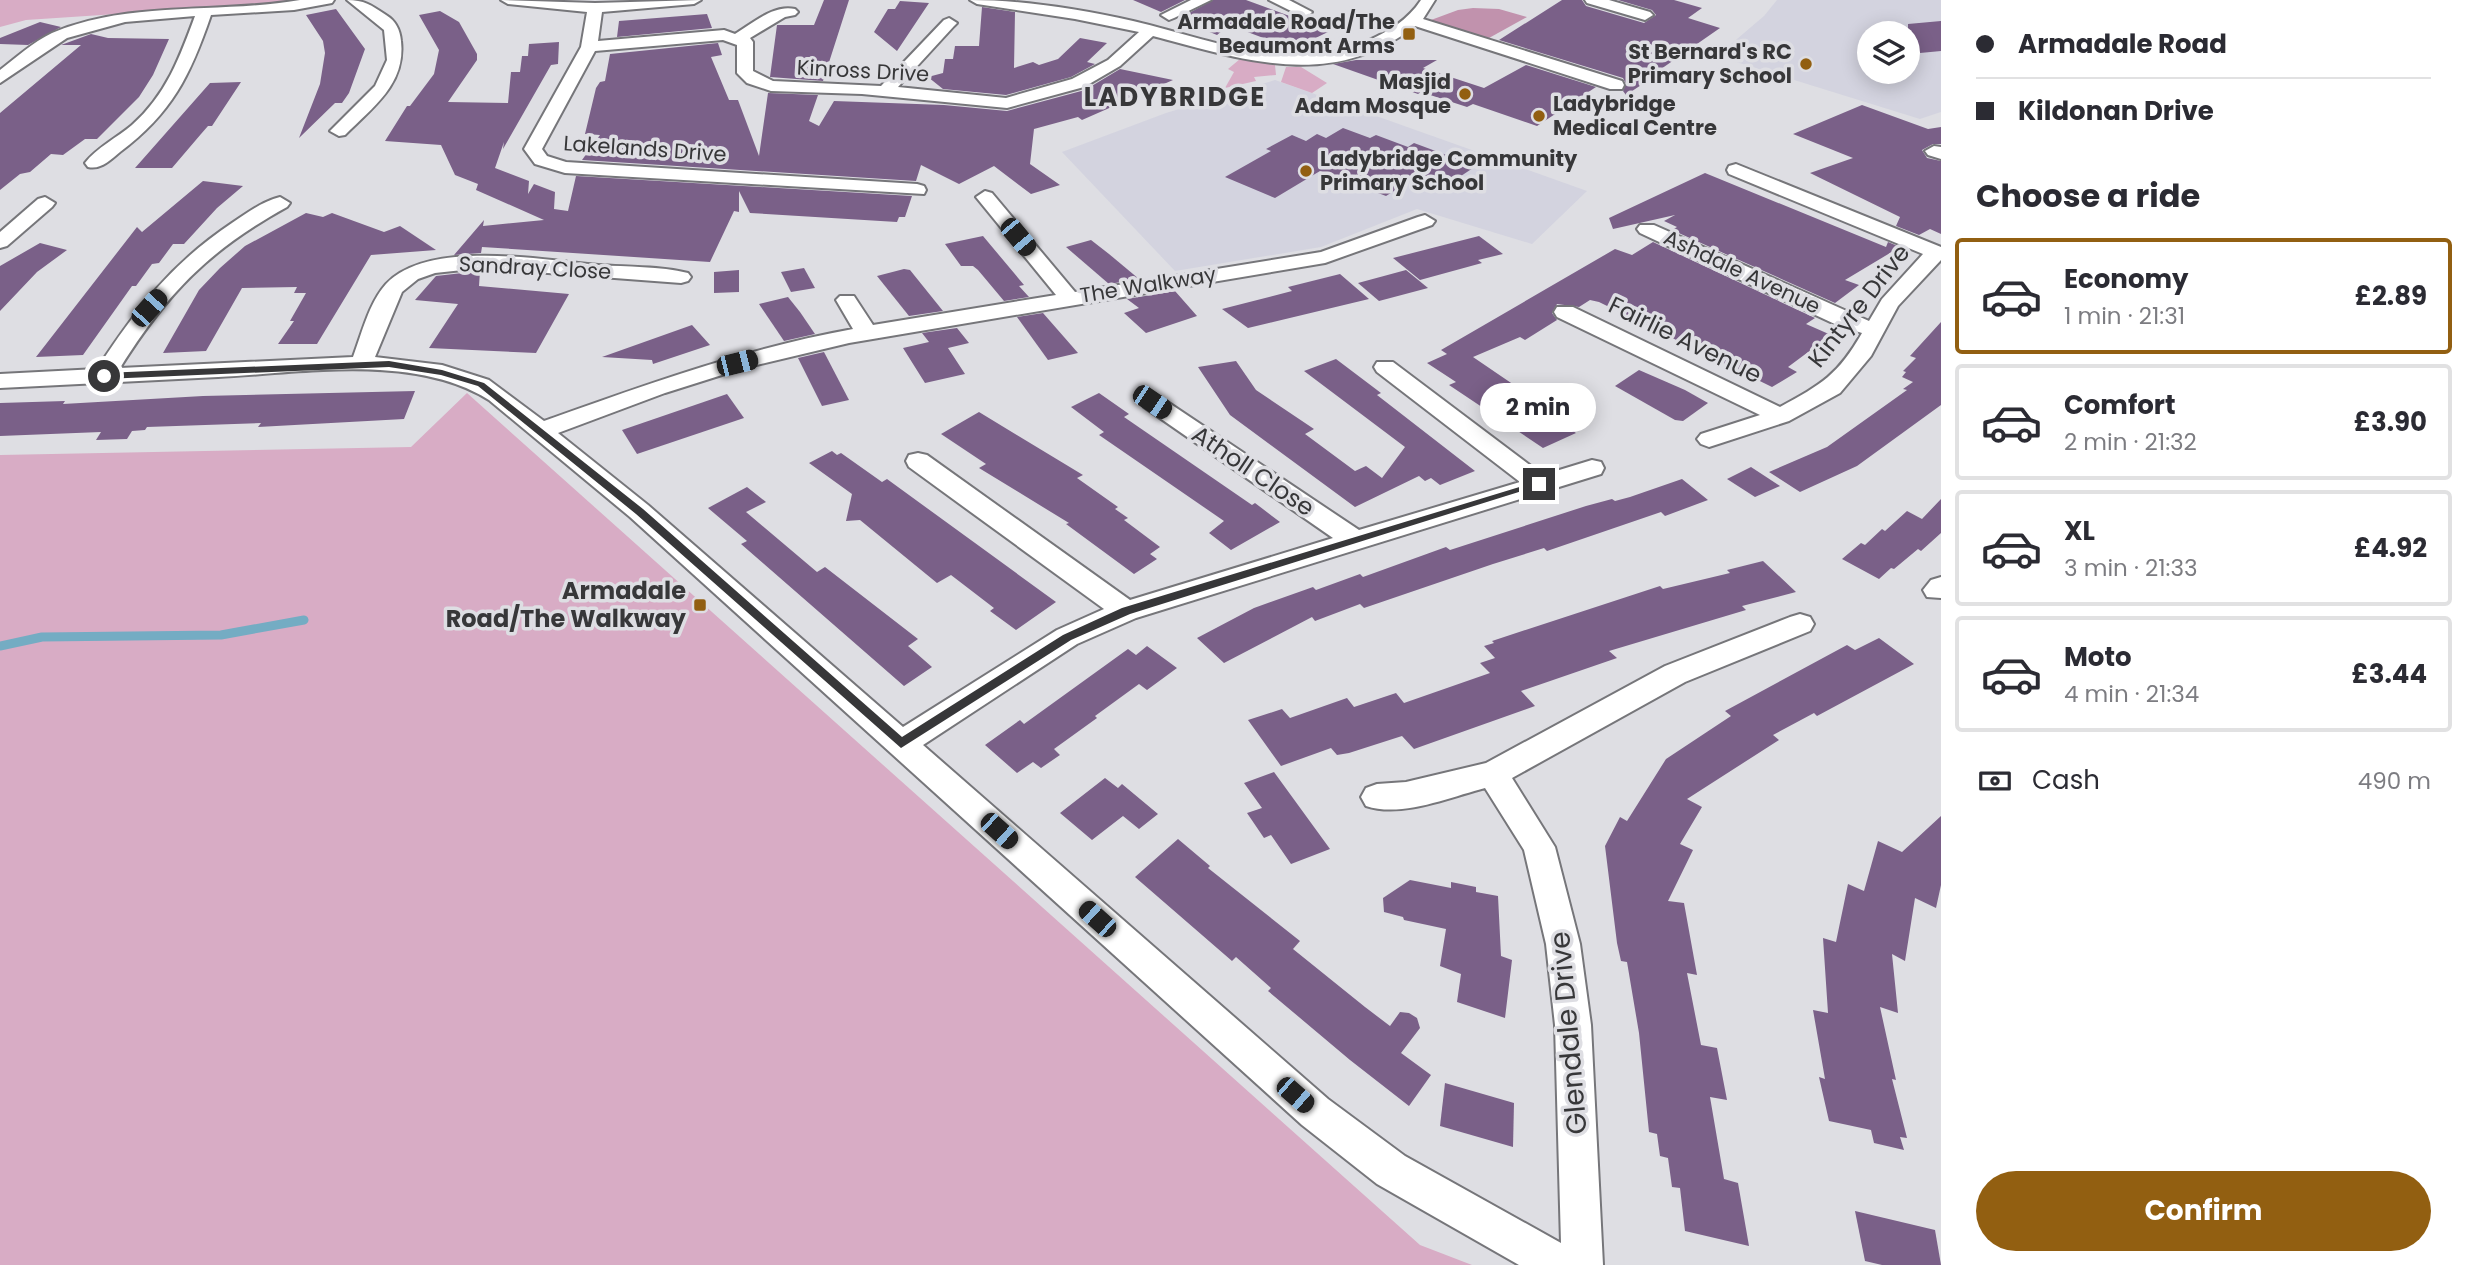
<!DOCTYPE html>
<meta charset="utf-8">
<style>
body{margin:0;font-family:Poppins,sans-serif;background:#f2f2f3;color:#2b2b33;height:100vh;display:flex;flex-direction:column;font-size:26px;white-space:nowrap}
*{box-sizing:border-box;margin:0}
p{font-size:23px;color:#7c7c81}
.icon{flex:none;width:38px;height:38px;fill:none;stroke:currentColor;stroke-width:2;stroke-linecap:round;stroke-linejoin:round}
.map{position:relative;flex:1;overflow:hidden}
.details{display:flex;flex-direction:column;background:#fff;width:525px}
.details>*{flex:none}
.hud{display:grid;align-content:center;height:154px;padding:0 35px;background:#fff}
.tools{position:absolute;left:1857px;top:21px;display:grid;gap:14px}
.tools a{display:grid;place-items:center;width:63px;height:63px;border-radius:50%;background:#fff;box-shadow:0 4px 18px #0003;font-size:35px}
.end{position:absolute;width:32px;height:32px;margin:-16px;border:9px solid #373739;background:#fff;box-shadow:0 0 0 4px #fff}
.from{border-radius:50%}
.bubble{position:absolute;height:49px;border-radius:24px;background:#fff;box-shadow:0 4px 18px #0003;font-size:23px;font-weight:700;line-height:49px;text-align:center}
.car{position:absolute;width:21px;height:42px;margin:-21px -10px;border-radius:9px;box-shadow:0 0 5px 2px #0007;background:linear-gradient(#222 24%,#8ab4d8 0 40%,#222 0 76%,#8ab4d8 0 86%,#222 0)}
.hud b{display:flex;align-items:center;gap:24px;height:66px;font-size:26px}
.hud b+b{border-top:2px solid #e1e1e2}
.hud i{width:18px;height:18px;background:#2b2b33}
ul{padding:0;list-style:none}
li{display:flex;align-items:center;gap:21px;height:116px;margin:0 14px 10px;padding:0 21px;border:4px solid #e1e1e2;border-radius:7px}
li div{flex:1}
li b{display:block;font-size:26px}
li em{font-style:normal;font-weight:700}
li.current{border-color:#925f11}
li>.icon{width:63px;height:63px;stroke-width:1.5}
h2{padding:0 35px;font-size:32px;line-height:84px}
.pay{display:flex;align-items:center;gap:18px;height:77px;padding:0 35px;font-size:26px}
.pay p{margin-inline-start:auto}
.action{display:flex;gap:14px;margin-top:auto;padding:14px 35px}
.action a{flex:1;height:80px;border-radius:42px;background:#925f11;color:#fff;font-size:28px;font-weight:700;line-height:80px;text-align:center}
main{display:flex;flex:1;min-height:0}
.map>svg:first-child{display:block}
</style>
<main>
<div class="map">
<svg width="1941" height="1265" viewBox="0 0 1941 1265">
<rect width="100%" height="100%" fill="#dedee3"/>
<g fill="#d3d3df" fill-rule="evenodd">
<path d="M1777,0h164v112l-21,7 -203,-63 47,-40zM1869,33h39v39h-39z"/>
<polygon points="1275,80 1587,191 1532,244 1417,209 1321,247 1175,271 1062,152 1166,113"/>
</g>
<g fill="#d8acc5">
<polygon points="0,0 291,0 283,3 26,20 0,27"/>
<polygon points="1240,59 1275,65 1276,75 1254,77 1256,81 1225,88 1234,72 1228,69"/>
<polygon points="1286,67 1301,67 1327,83 1312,93 1281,82"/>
<polygon points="467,393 1420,1245 1472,1265 0,1265 0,455 411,447"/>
</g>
<polygon fill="#c192ad" points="1473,8 1499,9 1527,17 1489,38 1443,26 1431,20 1458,10"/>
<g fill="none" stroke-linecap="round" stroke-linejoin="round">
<polyline stroke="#74acc3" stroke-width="9" points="0,646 42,637 221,635 304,620"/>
</g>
<g fill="#7a6088">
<polygon points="824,0 849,0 823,81 770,77 777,25 814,25"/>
<polygon points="1133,0 1185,0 1161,12"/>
<polygon points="1213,0 1246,0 1330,31 1293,49 1229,25 1217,35 1178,19"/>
<polygon points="1562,0 1582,0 1586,6 1644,23 1656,15 1652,10 1618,0 1674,0 1702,8 1688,18 1720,28 1661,69 1659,72 1661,72 1626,95 1623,91 1626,84 1623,78 1499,40"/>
<polygon points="900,1 929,3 897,51 874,32 888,9 895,9"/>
<polygon points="982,7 1015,12 1014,68 1033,62 1039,65 1058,59 1080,38 1107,43 1087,62 1095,64 1071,77 1006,95 943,89 928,77 943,73 945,59 953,59 955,46 979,46"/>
<polygon points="336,9 365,49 349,93 342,103 335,103 299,138 320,84 325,53 323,41 306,15"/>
<polygon points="440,11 459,22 477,54 477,60 448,102 508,103 511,72 520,72 522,56 528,56 529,44 559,42 558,64 551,65 503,149 504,142 495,168 529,181 528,194 534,184 555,192 554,209 568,211 576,176 912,196 905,217 899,217 897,222 750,213 739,191 739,212 734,211 710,262 482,247 481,253 454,255 484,220 483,226 544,220 476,190 478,184 455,175 441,145 385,141 407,106 410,106 434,74 439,50 419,15"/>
<polygon points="707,14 712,28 617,37 619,21"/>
<polygon points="1941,21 1941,51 1920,53 1908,45 1908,24"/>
<polygon points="40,22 61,27 28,45 0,44 0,38"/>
<polygon points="91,34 108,38 169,39 153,75 139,97 97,139 85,139 63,155 51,154 30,172 20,174 0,190 0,113 81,45 61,45"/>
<polygon points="718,43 722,55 711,57 729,100 738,100 759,156 768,93 818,95 809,121 819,126 834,101 944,105 1007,111 1085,90 1120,69 1173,80 1082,120 1078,117 1034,129 1030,164 1060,185 1031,194 994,166 959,184 921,165 916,181 582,160 600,135 585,134 596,88 600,82 605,81 610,54"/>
<polygon points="1356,60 1437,60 1423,68 1484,88 1526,65 1596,87 1537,126 1473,104 1467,107 1421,92 1418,94 1333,64"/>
<polygon points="241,82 212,126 208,126 201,134 172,168 135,168 210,83"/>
<polygon points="1862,105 1928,129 1941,127 1941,144 1933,144 1922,150 1927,158 1941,161 1941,234 1930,229 1919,235 1896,226 1900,217 1810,173 1853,158 1793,134"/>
<polygon points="1343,128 1370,138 1376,135 1408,147 1414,143 1476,166 1437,192 1410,181 1386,196 1320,171 1275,198 1225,177 1271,151 1266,149 1292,135 1306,141 1317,134 1326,138"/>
<polygon points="1705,173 1886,247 1888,242 1900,247 1845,280 1859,285 1835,303 1672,230 1677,227 1664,221 1675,215 1613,229 1609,218"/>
<polygon points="203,181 243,186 217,208 184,244 173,244 159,263 152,264 136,286 132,286 83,355 36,357 137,227 142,232"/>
<polygon points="306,213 323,217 332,213 384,232 400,226 436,250 371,255 317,344 278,344 294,321 290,321 306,293 294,293 297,287 242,288 206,351 163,353 199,290 220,268 245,246"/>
<polygon points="983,236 1024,285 1019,286 1029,297 1004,301 978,270 973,266 961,266 945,244"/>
<polygon points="1479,236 1503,254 1478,260 1482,263 1420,280 1393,258"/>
<polygon points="1091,240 1109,254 1139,279 1109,284 1066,247"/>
<polygon points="1653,242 1815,318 1806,324 1831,335 1788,367 1797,372 1772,387 1599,302 1590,300 1579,307 1557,304 1552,313 1557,320 1525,340 1520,337 1473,357 1517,387 1511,389 1576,433 1543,448 1449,385 1456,382 1427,363 1447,354 1441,350 1615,249 1632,255"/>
<polygon points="40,243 67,250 37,272 0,311 0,266"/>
<polygon points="804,268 815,288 791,292 781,272"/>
<polygon points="904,269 910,270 943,311 909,316 877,276"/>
<polygon points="739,270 739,292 714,293 714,272"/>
<polygon points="1406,270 1428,288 1379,301 1358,283"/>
<polygon points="480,271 479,286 569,294 536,353 429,348 458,304 415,300 436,276"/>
<polygon points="1340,274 1369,299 1248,328 1222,309 1292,291 1288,287"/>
<polygon points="1175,291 1197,316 1146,333 1124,313 1139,308 1127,299"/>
<polygon points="788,297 800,312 815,334 784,341 759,304"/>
<polygon points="1043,313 1078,353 1048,360 1017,317"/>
<polygon points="1941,322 1941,405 1857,466 1800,492 1769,472 1827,447 1907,390 1903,389 1913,382 1902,377 1906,372 1903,371 1916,358 1910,356"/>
<polygon points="692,325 710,345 653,364 652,360 602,357"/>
<polygon points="957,328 969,343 948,348 965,374 925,383 903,348 929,342 922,333"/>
<polygon points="824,352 849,400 822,406 798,358"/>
<polygon points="1336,359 1381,393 1377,395 1475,471 1440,485 1431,478 1425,481 1419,476 1355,507 1230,415 1198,367 1236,361 1256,390 1314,429 1305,434 1355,471 1366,466 1382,478 1405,447 1304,371"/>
<polygon points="1639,370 1685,390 1708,403 1683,421 1675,420 1615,386"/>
<polygon points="415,391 404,419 258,427 261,423 147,427 145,430 132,431 127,439 96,440 101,432 0,436 0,403 65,401 63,404 203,396"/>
<polygon points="1099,393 1129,414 1124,417 1252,505 1255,503 1280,522 1231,550 1209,533 1224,521 1099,435 1104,432 1071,407"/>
<polygon points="727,394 744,418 637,454 622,430"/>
<polygon points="979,412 1083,475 1077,478 1118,507 1115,509 1128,518 1124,520 1160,547 1150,554 1157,559 1134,574 1066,524 1069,523 979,468 986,464 941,434"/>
<polygon points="832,451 837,455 841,453 882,482 887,479 1056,602 1016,630 990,611 994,608 951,575 937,583 860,520 846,521 852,494 809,463"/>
<polygon points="1751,467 1780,486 1755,497 1727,479"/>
<polygon points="1682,479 1708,500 1665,516 1661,512 1547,551 1544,548 1493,564 1364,608 1360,604 1315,621 1312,617 1224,663 1197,638 1254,608 1313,587 1316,590 1360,574 1363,577 1446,547 1450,550 1586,506 1612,499 1615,501 1630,497"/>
<polygon points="747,487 766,502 746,512 817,572 825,567 918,639 908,646 932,667 904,686 741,544 747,541 708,508"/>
<polygon points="1941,499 1941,533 1921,551 1918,549 1894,569 1891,568 1879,579 1842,559 1861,543 1865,545 1882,529 1885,531 1907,511 1922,519"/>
<polygon points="1763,561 1796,592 1742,606 1746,610 1609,651 1617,658 1521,691 1535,706 1414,749 1402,736 1349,753 1337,755 1331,748 1281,766 1248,720 1282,709 1290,718 1347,698 1354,707 1396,693 1404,703 1490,673 1480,663 1495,658 1484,646 1494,643 1492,641 1660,586 1663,589 1730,573 1727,570"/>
<polygon points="1879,638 1914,664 1817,716 1814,713 1773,735 1779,740 1687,799 1702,807 1680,844 1693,850 1668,901 1684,903 1697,975 1687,973 1701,1045 1717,1048 1727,1100 1710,1097 1724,1179 1738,1183 1749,1246 1685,1231 1680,1188 1672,1187 1668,1158 1660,1156 1657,1134 1649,1132 1639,1033 1627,962 1621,961 1617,943 1605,846 1620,817 1627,821 1666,759 1731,716 1725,711 1847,645 1855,650"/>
<polygon points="1147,646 1177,668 1147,690 1139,684 1095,716 1097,718 1054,749 1060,755 1041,768 1033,762 1017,773 985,745 1020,720 1024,724 1128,649 1136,655"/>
<polygon points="1274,772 1330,849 1291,864 1271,835 1264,838 1247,813 1262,808 1244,783"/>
<polygon points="1105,778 1118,788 1122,784 1158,814 1139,829 1123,816 1092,840 1060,813"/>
<polygon points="1941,816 1941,885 1936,908 1915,898 1905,961 1892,954 1898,1013 1880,1007 1896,1080 1892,1079 1907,1138 1900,1137 1904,1150 1874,1143 1871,1130 1829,1121 1819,1077 1825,1079 1813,1010 1828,1013 1823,938 1836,942 1848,884 1864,891 1878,841 1902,852"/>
<polygon points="1178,839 1210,866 1208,868 1300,941 1293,949 1365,1007 1390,1026 1400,1012 1409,1013 1417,1018 1420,1028 1401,1053 1431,1075 1409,1106 1350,1060 1268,991 1271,988 1236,957 1232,961 1135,877"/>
<polygon points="1410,880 1451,888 1451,882 1476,887 1476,892 1498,896 1501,956 1512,960 1505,1018 1457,1002 1461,974 1440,966 1446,929 1404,920 1403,917 1384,912 1383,898"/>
<polygon points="1445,1083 1514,1103 1513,1147 1440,1126"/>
<polygon points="1855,1211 1935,1230 1941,1265 1882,1265 1865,1261"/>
</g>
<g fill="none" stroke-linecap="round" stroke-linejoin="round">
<g stroke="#76767a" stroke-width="4">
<g id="minor">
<path d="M300,0h34l-2,3 -38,7 -83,5c-21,61 -39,98 -91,137 -10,8 -19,18 -32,15l-3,-4c11,-15 33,-26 47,-38 34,-30 48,-68 63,-109l-70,6 -58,16 -67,45v-13c17,-13 33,-28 52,-37 78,-33 167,-19 248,-33z"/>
<path d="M347,0c17,0 24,5 39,15 10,6 14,15 15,26 5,43 -28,66 -56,94l-6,1 -9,-5 45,-45 12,-26 -3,-30z"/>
<path d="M501,0l94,3 106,-3 -7,4 -92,8 -4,29 126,-11 11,4c18,-11 39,-30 60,-25l3,3 -3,3 -10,2 -35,21 3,4v29l20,10 108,5 63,-66 5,-2 8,5 -3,3 -56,61 108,11 66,-19 36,-19 31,-28 -64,-13 -98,-15 -7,-4c55,0 109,9 163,21 78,18 155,54 234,20 21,-9 41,-21 54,-41h14l-12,19 199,62 2,4 -2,4h-12l-195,-63c-82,65 -172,34 -262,10l-33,30 -36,21 -77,21 -145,-14 -91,-3 -24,-8 -10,-10v-28l-14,-5 -128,11 -53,98 5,7 19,6 351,22 7,2 2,4 -2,4 -359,-21 -30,-9 -11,-15 57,-102 6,-35 -79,-8z"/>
<polygon points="1191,0 1211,0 1174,18 1169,20 1161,15"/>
<polygon points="1269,0 1289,0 1312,12 1309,15 1299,15"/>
<polygon points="1585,0 1609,0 1650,12 1653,15 1645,20 1587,3"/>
<polygon points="1934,146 1941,147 1941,159 1928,155 1925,151"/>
<path d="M1736,164l205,83v13l-43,46 -27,50 -31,37 -51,28 -80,26 -8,-3 -4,-5 4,-5 59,-19 -203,-98 -3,-5 3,-5h16l207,100c42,-23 58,-32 82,-74l-23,-7 -199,-93 -3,-4 3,-4h14l215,96 13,-22 41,-45 -194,-80 -2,-4 2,-4z"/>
<path d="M985,191l7,2 83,99 246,-40 97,-35 7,-2 10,6 -3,4 -107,38 -476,80 -105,25 -79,25 -107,40 90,72 255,222 154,-97 47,-21 -195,-142 -3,-6 3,-6 9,-2 9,2 203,145 203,-62 -189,-131 -4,-5 4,-5h16l199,133 161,-48 -143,-110 -3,-5 3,-5h16l150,113 49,-15 9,2 3,6 -3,6 -465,144 -59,26 -154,101 405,354 77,57 156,87 -6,-218 -9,-81 -22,-94 -39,-62c-35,9 -83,30 -119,18l-5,-9 5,-9 11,-4 29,-2 80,-19 179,-97 125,-49 10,-3 10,3 4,7 -4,7 -125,51 -173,96 43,69 25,97 11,81 12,240h-84l-142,-81 -75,-59 -672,-608 -141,-117c-75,-47 -187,-27 -271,-23 -73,4 -145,7 -218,11v-14l97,-5c39,-60 75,-106 135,-146 15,-10 31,-22 48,-26l10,6 -3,4c-78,43 -120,86 -167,161l233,-11c9,-24 16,-54 33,-73 42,-45 157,-24 212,-19 29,2 62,1 90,8l3,4 -3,4 -7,2 -200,-15 -46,5 -17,6 -16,13 -27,65 67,8 47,15 55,41c101,-36 203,-73 309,-92l-17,-29 4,-4h14l19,29 183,-30 -80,-98z"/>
<polygon points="45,197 55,203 52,207 7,246 0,248 0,232 38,199"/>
<polygon points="1941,577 1941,598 1927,597 1923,590 1931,580"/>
</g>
</g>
<use href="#minor" fill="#fff" fill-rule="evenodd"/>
</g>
<polygon fill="#373739" points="389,361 442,370 484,383 643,509 902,737 1063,635 1122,608 1536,482 1544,484 1130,614 1071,640 901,748 636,514 478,386 441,375 389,367 104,379 100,376 104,373"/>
<g fill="#925f11" stroke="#dedee3" stroke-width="2.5">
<rect x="1402" y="27" width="14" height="14" rx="3.5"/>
<circle cx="1806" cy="64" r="7"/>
<circle cx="1465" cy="94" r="7"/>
<circle cx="1539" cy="116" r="7"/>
<circle cx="1306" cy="171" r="7"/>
<rect x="693" y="598" width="14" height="14" rx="3.5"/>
</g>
<g text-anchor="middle" stroke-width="7" stroke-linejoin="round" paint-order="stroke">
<g font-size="21" font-weight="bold" fill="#373739" stroke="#dedee3" text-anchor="end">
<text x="1395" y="29">Armadale Road/The<tspan x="1395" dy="24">Beaumont Arms</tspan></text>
<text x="1792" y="59">St Bernard's RC<tspan x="1792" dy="24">Primary School</tspan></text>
<text x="1451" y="89">Masjid<tspan x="1451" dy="24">Adam Mosque</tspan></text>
<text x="1553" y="111" text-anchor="start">Ladybridge<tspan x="1553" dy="24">Medical Centre</tspan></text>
<text x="1320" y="166" text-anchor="start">Ladybridge Community<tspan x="1320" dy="24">Primary School</tspan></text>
</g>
<g font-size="21" fill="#373739" stroke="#dedee3">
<text transform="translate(863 71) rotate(3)" y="7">Kinross Drive</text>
<text transform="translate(645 149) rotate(4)" y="7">Lakelands Drive</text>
<text transform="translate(535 268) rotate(3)" y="7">Sandray Close</text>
<text transform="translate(1742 272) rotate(25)" y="7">Ashdale Avenue</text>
<text transform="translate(1148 285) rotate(-9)" y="7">The Walkway</text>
</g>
<g font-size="24" fill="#373739" stroke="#dedee3">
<text transform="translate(1859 306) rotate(-52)" y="8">Kintyre Drive</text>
<text transform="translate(1685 340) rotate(26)" y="8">Fairlie Avenue</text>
<text transform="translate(1253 471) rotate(34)" y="8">Atholl Close</text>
</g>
<g font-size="24" font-weight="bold" fill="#373739" stroke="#dedee3" text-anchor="end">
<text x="686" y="599">Armadale<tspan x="686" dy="28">Road/The Walkway</tspan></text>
</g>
<g font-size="26" font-weight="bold" letter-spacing="2" fill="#373739" stroke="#dedee3">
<text x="1175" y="106">LADYBRIDGE</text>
</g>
<g font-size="28" fill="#373739" stroke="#dedee3">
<text transform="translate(1568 1033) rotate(-95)" y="10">Glendale Drive</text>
</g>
</g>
</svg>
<div class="tools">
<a><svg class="icon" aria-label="layers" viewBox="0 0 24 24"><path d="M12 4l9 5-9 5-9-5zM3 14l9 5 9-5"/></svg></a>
</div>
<i class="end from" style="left:104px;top:376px"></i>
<i class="end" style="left:1539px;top:484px"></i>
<div class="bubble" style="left:1480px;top:383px;width:116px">2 min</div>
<i class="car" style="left:1018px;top:237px;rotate:140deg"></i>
<i class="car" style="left:149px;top:308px;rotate:42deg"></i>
<i class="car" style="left:737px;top:363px;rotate:76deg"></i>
<i class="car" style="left:1152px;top:402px;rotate:124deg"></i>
<i class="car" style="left:999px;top:831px;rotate:132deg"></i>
<i class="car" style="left:1097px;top:919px;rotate:312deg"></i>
<i class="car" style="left:1295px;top:1095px;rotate:131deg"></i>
</div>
<section class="details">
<div class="hud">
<b><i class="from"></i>Armadale Road</b>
<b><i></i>Kildonan Drive</b>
</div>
<h2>Choose a ride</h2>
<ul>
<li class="current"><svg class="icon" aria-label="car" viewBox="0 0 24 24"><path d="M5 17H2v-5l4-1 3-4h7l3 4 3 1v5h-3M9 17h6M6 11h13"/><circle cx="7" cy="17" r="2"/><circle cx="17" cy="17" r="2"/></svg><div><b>Economy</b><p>1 min · 21:31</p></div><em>£2.89</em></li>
<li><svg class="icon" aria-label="car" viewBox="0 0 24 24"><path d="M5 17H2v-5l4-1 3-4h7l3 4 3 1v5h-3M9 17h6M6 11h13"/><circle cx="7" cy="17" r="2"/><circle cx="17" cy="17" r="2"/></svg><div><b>Comfort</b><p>2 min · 21:32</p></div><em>£3.90</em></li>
<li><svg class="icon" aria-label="car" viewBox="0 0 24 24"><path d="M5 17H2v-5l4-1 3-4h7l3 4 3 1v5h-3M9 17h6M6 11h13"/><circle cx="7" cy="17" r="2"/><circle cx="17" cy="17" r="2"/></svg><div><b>XL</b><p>3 min · 21:33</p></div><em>£4.92</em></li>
<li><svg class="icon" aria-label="car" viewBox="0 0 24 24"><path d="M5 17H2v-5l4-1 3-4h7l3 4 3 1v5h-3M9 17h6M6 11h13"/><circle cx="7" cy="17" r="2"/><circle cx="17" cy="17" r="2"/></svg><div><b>Moto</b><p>4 min · 21:34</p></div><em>£3.44</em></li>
</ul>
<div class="pay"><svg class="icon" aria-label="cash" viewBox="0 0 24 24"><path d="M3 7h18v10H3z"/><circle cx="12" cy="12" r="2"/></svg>Cash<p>490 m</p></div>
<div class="action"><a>Confirm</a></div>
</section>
</main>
